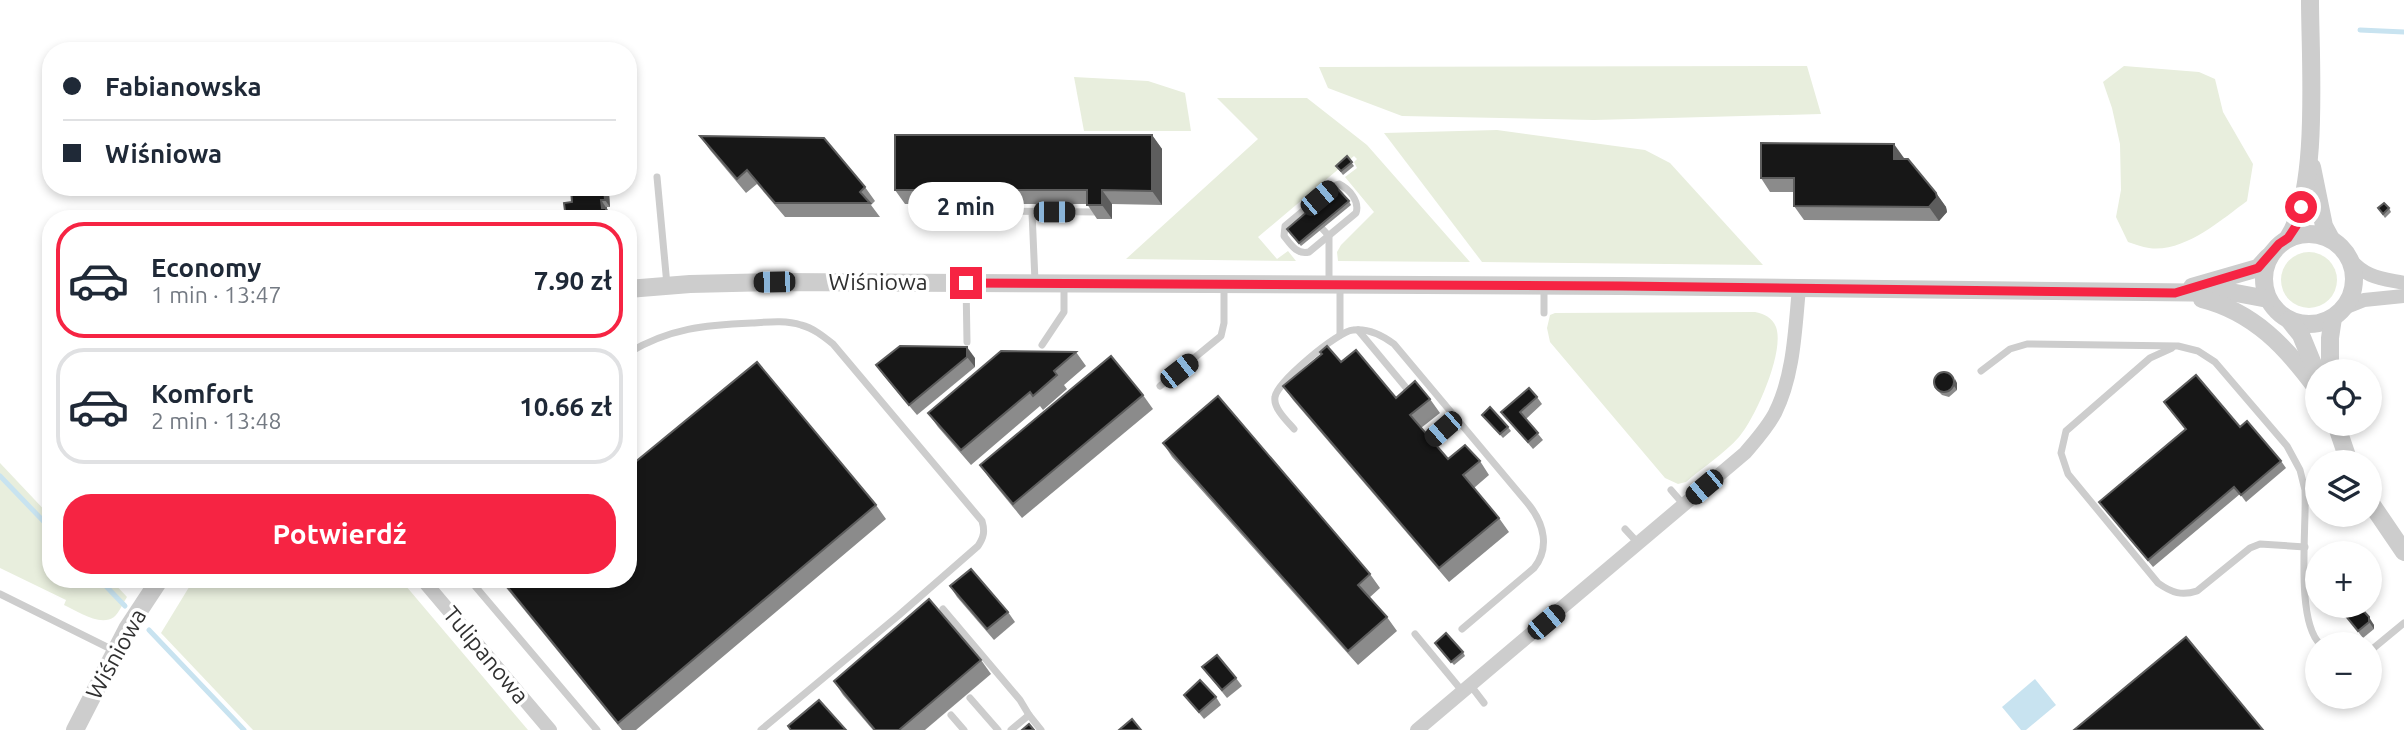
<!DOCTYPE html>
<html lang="pl">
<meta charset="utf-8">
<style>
body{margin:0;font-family:Ubuntu,sans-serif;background:#f6f6f7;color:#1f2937;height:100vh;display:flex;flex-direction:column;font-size:26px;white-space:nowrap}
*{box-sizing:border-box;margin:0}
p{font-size:23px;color:#747a83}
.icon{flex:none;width:38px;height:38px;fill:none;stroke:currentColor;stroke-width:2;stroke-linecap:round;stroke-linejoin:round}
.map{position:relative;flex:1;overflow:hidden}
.details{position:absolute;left:42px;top:210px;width:595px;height:378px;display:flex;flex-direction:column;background:#fff;border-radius:28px;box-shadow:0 4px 10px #0003}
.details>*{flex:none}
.top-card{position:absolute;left:42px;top:42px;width:595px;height:154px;border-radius:28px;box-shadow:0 4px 10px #0003;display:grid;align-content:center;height:154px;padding:0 21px;background:#fff}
.fabs{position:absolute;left:2305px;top:359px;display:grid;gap:14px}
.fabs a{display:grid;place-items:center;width:77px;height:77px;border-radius:50%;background:#fff;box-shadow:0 4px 10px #0003;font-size:35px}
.end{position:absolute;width:32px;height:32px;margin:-16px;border:9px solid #f62443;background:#fff;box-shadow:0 0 0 4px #fff}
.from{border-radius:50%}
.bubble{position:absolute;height:49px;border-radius:24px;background:#fff;box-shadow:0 4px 10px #0003;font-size:23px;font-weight:700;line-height:49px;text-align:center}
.car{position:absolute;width:21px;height:42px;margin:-21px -10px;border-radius:9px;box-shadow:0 0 5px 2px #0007;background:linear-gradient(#222 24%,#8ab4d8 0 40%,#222 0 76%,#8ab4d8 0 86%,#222 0)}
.top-card b{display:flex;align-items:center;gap:24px;height:66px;font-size:26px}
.top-card b+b{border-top:2px solid #e0e1e3}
.top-card i{width:18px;height:18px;background:#1f2937}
ul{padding:12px 0 0;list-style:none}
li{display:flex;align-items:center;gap:21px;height:116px;margin:0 14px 10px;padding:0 7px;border:4px solid #e0e1e3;border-radius:28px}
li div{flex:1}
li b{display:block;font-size:26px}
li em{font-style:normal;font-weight:700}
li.selected{border-color:#f62443}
li>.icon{width:63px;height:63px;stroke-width:1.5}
.primary-button{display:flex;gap:14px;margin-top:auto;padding:14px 21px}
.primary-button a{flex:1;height:80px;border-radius:28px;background:#f62443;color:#fff;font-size:28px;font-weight:700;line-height:80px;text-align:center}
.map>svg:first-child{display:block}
</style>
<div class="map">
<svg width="2404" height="730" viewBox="0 0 2404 730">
<rect width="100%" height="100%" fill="#fff"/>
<g fill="#e8eedd">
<polygon points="1807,66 1821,114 1594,120 1402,116 1328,88 1319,67"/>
<path d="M2124,66l75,6 16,7 8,33 30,52 -6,37c-26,19 -63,52 -98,47 -7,-1 -14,-4 -21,-6l-12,-25 5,-27 -1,-46 -8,-36 -9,-26z"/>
<polygon points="1074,77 1148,81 1185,93 1191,131 1084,131"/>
<polygon points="1217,98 1307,98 1367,145 1470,262 1338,261 1337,252 1341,245 1374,212 1345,177 1357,168 1354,162 1357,159 1354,156 1258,237 1277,259 1288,251 1296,261 1126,259 1258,139"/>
<polygon points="1497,130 1645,150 1670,163 1763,265 1482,262 1384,133"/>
<circle cx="2309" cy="280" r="28"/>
<path d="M1755,312c9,2 17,5 21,15 9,24 -20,90 -37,110 -15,17 -36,30 -53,45l-8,2 -13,-6 -115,-136 -3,-14 3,-13 5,-2z"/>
<path d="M0,463l51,54v62h59l17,18c-4,6 -8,16 -13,20 -14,10 -37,-6 -50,-12l2,-5 -66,-32z"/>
<polygon points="194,579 400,579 528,730 253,730 161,633"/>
</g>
<polygon fill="#c8e3f0" points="2035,679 2056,705 2026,730 2021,730 2002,707"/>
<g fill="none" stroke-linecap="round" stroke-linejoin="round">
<g stroke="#c8e3f0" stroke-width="5">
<polyline points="2360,30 2404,32"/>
<polyline points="0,476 51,529"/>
<polyline points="99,579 125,606"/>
<polyline points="149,630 244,730"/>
</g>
<g stroke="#cdcdcd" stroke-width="7">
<polyline points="657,177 667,285"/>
<path d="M1339,184c10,5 21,17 17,29l-47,39c-12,3 -18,-7 -25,-16l1,-10 48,-40z"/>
<polyline points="971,211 1097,212"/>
<polyline points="1032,212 1035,281"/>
<polyline points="1317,223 1329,236 1329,284"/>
<polyline points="966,283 967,342"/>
<polyline points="1340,285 1340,335"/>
<polyline points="1544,313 1544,286"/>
<polyline points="1358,330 1413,396"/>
<polyline points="1042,345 1064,312 1064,284"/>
<path d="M2172,348l-22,10 -84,73 -5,22 7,21 90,109c14,10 24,13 39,8l53,-43 10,-4 45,3"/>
<path d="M628,353c42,-25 77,-28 124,-30 16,-1 34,-3 49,2 12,3 22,11 32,19l149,177c3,10 2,16 -4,25l-79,69 -138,115"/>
<path d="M1981,371l29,-22 17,-5 151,2 20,5 17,11 72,84 13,24 5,20c2,36 -10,130 15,154"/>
<polyline points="1160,386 1221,336 1224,323 1224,285"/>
<path d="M1294,429c-7,-8 -21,-21 -19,-32 2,-15 63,-66 78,-67 15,-2 29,5 41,14l135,161c15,19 21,43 5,63l-72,61"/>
<polyline points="1430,441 1456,418"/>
<polyline points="1671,490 1684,505"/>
<polyline points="1625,529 1638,543"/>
<polyline points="469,579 597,730"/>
<polyline points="0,594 115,651"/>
<polyline points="943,609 1020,700 1029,715"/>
<polyline points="1415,634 1463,692"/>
<polyline points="2370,651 2404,623"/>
<polyline points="1471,686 1484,703"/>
<polyline points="970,698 998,730"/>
<polyline points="951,715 964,730"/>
<polyline points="1011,730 1029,715 1041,730"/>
</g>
<g stroke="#cdcdcd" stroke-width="14">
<path d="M2349,258c17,20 31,20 55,25"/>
<polyline points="2344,308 2364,300 2404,296"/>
<polyline points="422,579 550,730"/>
<path d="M1417,730l328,-277c11,-13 22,-25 30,-40 19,-38 20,-84 24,-125"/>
</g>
<g stroke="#cdcdcd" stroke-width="18">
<polyline points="2312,167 2324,226 2331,239"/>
<circle cx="2309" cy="279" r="45"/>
<path d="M2288,238c32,-48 22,-178 22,-238"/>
<polyline points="2192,287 2258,268 2268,257"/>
<polyline points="628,289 690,284 774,282 1621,286 2236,293 2268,299"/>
<path d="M2202,299c52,13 85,49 115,90"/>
<polyline points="2289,320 2301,335 2317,374"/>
<polyline points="2330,371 2330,338 2333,318"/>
<polyline points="2336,424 2349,462"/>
<polyline points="2370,502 2404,552"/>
<polyline points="75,730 127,629 160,579"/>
</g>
</g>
<g fill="#8b8b8b">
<polygon points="1152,135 1162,149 1162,205 1112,204 1112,219 1097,219 1087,204 971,204 971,219 955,219 946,204 905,204 895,190"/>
<polygon points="700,136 865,187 875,201 871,205 880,217 785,217 757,184 746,193 710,150"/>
<polygon points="1347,156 1354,166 1343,175 1336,166"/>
<polygon points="1904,158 1904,159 1936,193 1946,207 1947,212 1939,221 1804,220 1794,206 1794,192 1770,192 1761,178"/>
<polygon points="609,193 610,207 606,207 611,215 611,219 566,219 572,202"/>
<polygon points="1349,201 1351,205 1301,246 1290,233"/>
<polygon points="2378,208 2389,208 2391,212 2385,218"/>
<polygon points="900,346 975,358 975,367 917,415 884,376 876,365"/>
<polygon points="1076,352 1086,366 1064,385 1067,389 1043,410 1040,406 971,465 938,427 928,413"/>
<polygon points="1341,362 1396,398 1430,399 1440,413 1421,428 1448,459 1480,461 1489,475 1474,488 1499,518 1509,532 1449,582 1293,400 1283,386"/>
<polygon points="1957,383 1957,390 1949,397 1942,395 1934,387"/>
<polygon points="1143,395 1153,409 1022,518 990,479 980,465"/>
<polygon points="1537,397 1542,404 1526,419 1543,440 1533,449 1501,412"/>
<polygon points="2164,402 2240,427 2281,461 2286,468 2246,502 2240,494 2153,567 2099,502 2186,429"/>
<polygon points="1482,415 1508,427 1511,431 1503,438"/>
<polygon points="1163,443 1370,574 1380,588 1369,598 1387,617 1397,631 1358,665 1172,457"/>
<polygon points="876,505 886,519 636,730 622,730 499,579 628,579"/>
<polygon points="950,586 1008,612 1015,622 994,640 957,597"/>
<polygon points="2351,606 2374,625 2374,629 2363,638 2345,615"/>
<polygon points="1437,646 1463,652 1465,656 1454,665"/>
<polygon points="981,660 991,674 925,730 873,730 843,695 834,681"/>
<polygon points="1202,667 1236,678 1242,686 1227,698"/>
<polygon points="1184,695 1216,697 1221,705 1204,719"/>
</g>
<g fill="#5d5d5d">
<polygon points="1152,135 1162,149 1162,205 1152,191"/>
<polygon points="1894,144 1904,158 1904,173 1894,159"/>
<polygon points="604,187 609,193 610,207 605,200"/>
<polygon points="961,190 971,204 971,219 961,205"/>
<polygon points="1102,190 1112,204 1112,219 1102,205"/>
<polygon points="1936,193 1946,207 1947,212 1939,221 1929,207"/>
<polygon points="601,200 611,215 611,219 607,219 602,208"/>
<polygon points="967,347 975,358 975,367 967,357"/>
<polygon points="1955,379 1957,383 1957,390 1954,386"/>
<polygon points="2369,617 2374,625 2374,629 2369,622"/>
</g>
<g fill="#171717" stroke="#5d5d5d" stroke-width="2">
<polygon points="895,135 1152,135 1152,191 1102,190 1102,205 1087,205 1087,190 961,190 961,205 946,205 946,190 895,190"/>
<polygon points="700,136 824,138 865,187 860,192 870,203 775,203 747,170 737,179"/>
<polygon points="1761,143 1894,144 1894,159 1908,159 1936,193 1937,198 1929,207 1794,206 1794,178 1761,178"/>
<polygon points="1347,156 1352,162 1341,171 1336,166"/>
<polygon points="590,187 604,187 605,200 601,200 602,208 606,208 607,219 566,219 564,203 572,202 571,189"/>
<polygon points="1336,187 1349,201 1299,243 1287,229"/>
<polygon points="2384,203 2389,208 2383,214 2378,208"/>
<polygon points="900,346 967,347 967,357 909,405 876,365"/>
<polygon points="1327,346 1341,362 1356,350 1396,398 1415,381 1430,399 1410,415 1448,459 1465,445 1480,461 1463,475 1499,518 1439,568 1283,386 1322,354 1320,352"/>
<polygon points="1001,351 1076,352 1054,371 1057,375 1033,396 1030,392 961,450 928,413"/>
<polygon points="1111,356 1143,395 1013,504 980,465"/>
<polygon points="757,362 876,505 618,723 501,579 628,579 628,468"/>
<circle cx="1944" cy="382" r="10"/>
<polygon points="2196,375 2240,427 2247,421 2281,461 2241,495 2234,487 2148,560 2099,502 2186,429 2164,402"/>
<polygon points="1529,388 1537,397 1520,412 1538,433 1528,442 1501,412"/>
<polygon points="1218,396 1370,574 1358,585 1387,617 1348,651 1163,443"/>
<polygon points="1490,407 1508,427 1500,434 1482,415"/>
<polygon points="971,569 1008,612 987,629 950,586"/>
<polygon points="929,599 981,660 899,730 875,730 834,681"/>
<polygon points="2351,606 2359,606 2369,617 2369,622 2358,631 2345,615 2346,609"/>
<polygon points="1446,633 1463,652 1451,662 1435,643"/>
<polygon points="2186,637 2263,730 2074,730"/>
<polygon points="1217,655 1236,678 1222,690 1202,667"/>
<polygon points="1200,680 1216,697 1199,712 1184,695"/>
<polygon points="819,700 846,730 791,730 788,726"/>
<polygon points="1132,719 1141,730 1119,730"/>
<polygon points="1029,724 1034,730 1022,730"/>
</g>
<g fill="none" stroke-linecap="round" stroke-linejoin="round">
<polyline stroke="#f62443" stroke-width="9" points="966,283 1621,286 2175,293 2258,268 2279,244 2288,238 2296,226 2301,207"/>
</g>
<g text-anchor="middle" stroke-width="7" stroke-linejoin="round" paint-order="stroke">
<g font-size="23" fill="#303030" stroke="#fff">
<text x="878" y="290">Wiśniowa</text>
<text transform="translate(116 654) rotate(-61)" y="8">Wiśniowa</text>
<text transform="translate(486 655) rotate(50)" y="8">Tulipanowa</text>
</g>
</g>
</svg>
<div class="fabs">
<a><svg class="icon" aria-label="locate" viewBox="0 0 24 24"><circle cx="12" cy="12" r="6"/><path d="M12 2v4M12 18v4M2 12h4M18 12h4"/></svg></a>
<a><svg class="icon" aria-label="layers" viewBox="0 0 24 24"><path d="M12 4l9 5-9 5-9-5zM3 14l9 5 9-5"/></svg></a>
<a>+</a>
<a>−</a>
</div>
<i class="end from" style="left:2301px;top:207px"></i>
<i class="end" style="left:966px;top:283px"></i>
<div class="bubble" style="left:908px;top:182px;width:116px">2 min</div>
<i class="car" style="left:1319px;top:198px;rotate:50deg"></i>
<i class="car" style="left:1054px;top:212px;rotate:90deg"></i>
<i class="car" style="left:774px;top:282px;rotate:269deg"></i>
<i class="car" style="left:1179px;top:371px;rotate:52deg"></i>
<i class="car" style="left:1443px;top:429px;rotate:229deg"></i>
<i class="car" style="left:1704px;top:487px;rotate:230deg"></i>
<i class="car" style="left:1546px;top:622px;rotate:50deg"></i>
<div class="top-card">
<b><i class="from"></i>Fabianowska</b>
<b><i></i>Wiśniowa</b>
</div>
<section class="details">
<ul>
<li class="selected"><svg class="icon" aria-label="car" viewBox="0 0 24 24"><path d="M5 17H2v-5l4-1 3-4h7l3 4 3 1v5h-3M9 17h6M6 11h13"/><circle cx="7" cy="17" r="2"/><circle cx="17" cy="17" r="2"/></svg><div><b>Economy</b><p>1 min · 13:47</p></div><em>7.90 zł</em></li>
<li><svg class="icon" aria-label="car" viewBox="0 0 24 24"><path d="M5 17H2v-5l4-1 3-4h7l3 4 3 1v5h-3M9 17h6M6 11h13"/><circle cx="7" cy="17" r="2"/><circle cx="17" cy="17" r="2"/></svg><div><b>Komfort</b><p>2 min · 13:48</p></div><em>10.66 zł</em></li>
</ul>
<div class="primary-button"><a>Potwierdź</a></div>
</section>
</div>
